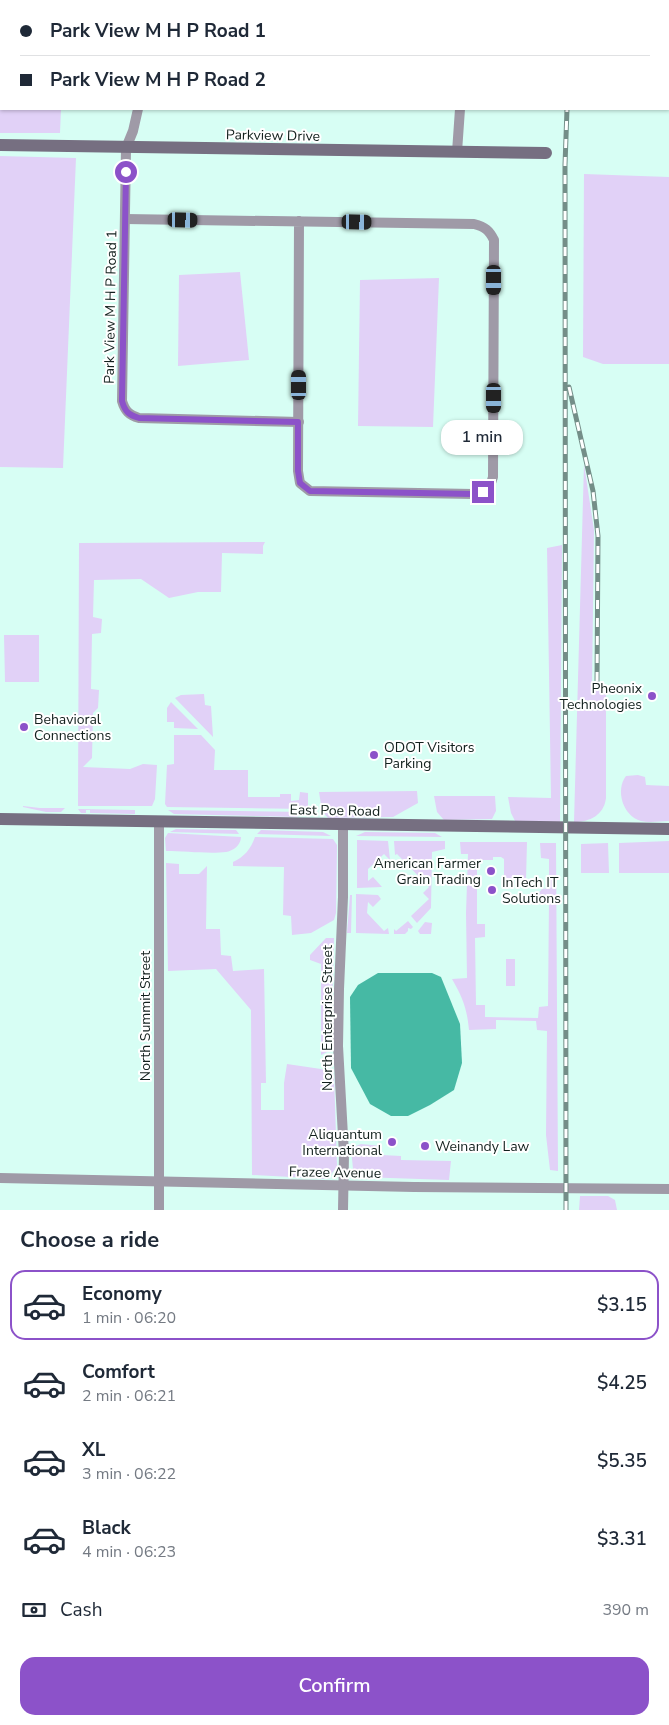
<!DOCTYPE html>
<meta charset="utf-8">
<style>
body{margin:0;font-family:"Nunito Sans",sans-serif;background:#f6f6f7;color:#1f2937;height:100vh;display:flex;flex-direction:column;font-size:19px;white-space:nowrap}
*{box-sizing:border-box;margin:0}
p{font-size:16px;color:#747a83}
.icon{flex:none;width:28px;height:28px;fill:none;stroke:currentColor;stroke-width:2;stroke-linecap:round;stroke-linejoin:round}
.map{position:relative;height:1210px;overflow:hidden}
.drawer{display:flex;flex-direction:column;background:#fff;flex:1}
.drawer>*{flex:none}
.banner{position:absolute;left:0px;top:0px;width:670px;height:110px;box-shadow:0 1px 4px #0004;display:grid;align-content:center;height:110px;padding:0 20px;background:#fff}
.end{position:absolute;width:22px;height:22px;margin:-11px;border:6px solid #8c52c9;background:#fff;box-shadow:0 0 0 2px #fff}
.from{border-radius:50%}
.bubble{position:absolute;height:35px;border-radius:15px;background:#fff;box-shadow:0 1px 4px #0004;font-size:16px;font-weight:600;line-height:35px;text-align:center}
.car{position:absolute;width:15px;height:30px;margin:-15px -8px;border-radius:6px;box-shadow:0 0 4px 1px #0007;background:linear-gradient(#222 24%,#8ab4d8 0 40%,#222 0 76%,#8ab4d8 0 86%,#222 0)}
.banner b{display:flex;align-items:center;gap:18px;height:48px;font-size:19px}
.banner b+b{border-top:1px solid #e0e1e3}
.banner i{width:12px;height:12px;background:#1f2937}
ul{padding:0;list-style:none}
li{display:flex;align-items:center;gap:15px;height:70px;margin:0 10px 8px;padding:0 10px;border:2px solid transparent;border-radius:15px}
li div{flex:1}
li b{display:block;font-size:19px}
li em{font-style:normal;font-weight:600}
li.current{border-color:#8c52c9}
li>.icon{width:45px;height:45px;stroke-width:1.5}
h2{padding:0 20px;font-size:22px;line-height:60px}
.pay{display:flex;align-items:center;gap:12px;height:55px;padding:0 20px;font-size:19px}
.pay p{margin-inline-start:auto}
.primary-button{display:flex;gap:10px;margin-top:auto;padding:10px 20px}
.primary-button a{flex:1;height:58px;border-radius:15px;background:#8c52c9;color:#fff;font-size:20px;font-weight:600;line-height:58px;text-align:center}
.map>svg:first-child{display:block}
</style>
<div class="map">
<svg width="669" height="1210" viewBox="0 0 669 1210">
<rect width="100%" height="100%" fill="#d7fef4"/>
<g fill="#e1d1f7">
<polygon points="0,0 36,0 1,1 1,109 61,109 60,133 0,133"/>
<polygon points="0,156 76,158 63,468 0,467"/>
<polygon points="584,174 669,177 669,364 603,364 583,357"/>
<polygon points="240,272 249,360 178,366 179,275"/>
<polygon points="439,278 433,427 358,426 360,280"/>
<path d="M584,464l10,66 -2,157 14,1v110c-2,17 -16,24 -32,24z"/>
<polygon points="265,542 263,546 263,554 222,553 221,592 198,592 169,598 141,579 94,580 93,617 102,619 101,633 92,634 91,689 99,690 98,708 93,713 92,758 83,767 130,769 143,764 157,765 155,799 152,806 78,806 79,543"/>
<polygon points="562,545 560,823 515,821 511,813 508,797 551,798 547,548"/>
<polygon points="4,635 39,635 39,682 5,682"/>
<polygon points="204,694 205,705 211,706 213,737 175,698 181,695"/>
<polygon points="171,702 198,729 174,728 174,722 167,722 167,708"/>
<polygon points="174,735 201,735 215,750 214,770 248,770 248,797 280,797 280,794 291,794 291,801 299,800 300,792 308,793 308,806 307,809 167,807 165,804 167,765 174,764"/>
<path d="M638,775l7,2 1,8 23,1v35c-9,0 -19,2 -28,0 -18,-5 -26,-31 -15,-45z"/>
<polygon points="417,791 418,803 393,817 328,818 322,811 319,792"/>
<polygon points="434,796 495,796 496,811 492,819 444,820 437,812"/>
<polygon points="23,806 40,808 65,808 61,812 46,812 23,807"/>
<polygon points="78,809 135,810 135,814 90,813 90,810 86,810 86,813 81,813"/>
<polygon points="168,810 305,812 297,817 174,814"/>
<polygon points="176,829 236,830 239,834 170,832"/>
<polygon points="261,830 323,832 331,836 257,834"/>
<polygon points="365,832 435,833 442,837 356,836"/>
<path d="M168,833l73,4c0,8 -8,14 -15,15 -17,2 -42,-1 -60,-1l-1,-13z"/>
<path d="M255,837l78,2 4,6 -1,68 -2,7 -23,13 -19,2 -1,-19 -8,-1 1,-48 -51,-1v-4c11,-5 18,-13 22,-25z"/>
<polygon points="357,840 388,841 390,860 384,854 368,869 368,881 373,877 382,887 357,888"/>
<polygon points="394,841 445,841 445,849 432,852 431,908 417,923 411,916 429,899 423,893 429,887 397,854 395,855"/>
<polygon points="669,841 669,873 619,873 619,843"/>
<path d="M460,842h67l-1,38h-22v-21l-3,-2h-8v3h-16v64h8v13l-10,1 1,67h9v12l53,1 1,-11 9,-1 1,-107h-7l-4,-5 4,-5 7,-1v-29l-8,-1 -1,-15h16l2,328 -8,-1 -4,-35 1,-104 -10,-1 -1,-9 -40,-1v9l-27,1c-2,-21 -6,-32 -17,-51l15,-1 -1,-65 2,-59h-7z"/>
<polygon points="608,843 609,873 581,873 581,844"/>
<polygon points="166,863 179,864 179,874 199,874 207,866 206,929 220,929 221,955 231,956 233,971 264,969 266,1083 261,1083 261,1110 284,1110 284,1083 287,1064 321,1069 334,1075 337,1166 328,1179 252,1175 251,1010 216,969 168,971"/>
<polygon points="356,894 378,895 381,899 373,907 368,902 367,913 384,931 388,928 389,934 356,933"/>
<polygon points="350,895 352,895 351,933 347,933"/>
<polygon points="408,921 413,927 411,929 408,928 408,931 405,934 394,934 394,929 396,931"/>
<polygon points="425,922 432,923 431,934 420,934 418,931"/>
<polygon points="326,938 334,938 331,1043 329,1051 321,1055 321,964 310,960 310,955"/>
<rect x="506" y="959" width="9" height="27"/>
<polygon points="361,1144 382,1146 382,1155 401,1156 401,1160 451,1161 449,1180 361,1177 353,1169 351,1148"/>
<polygon points="580,1196 608,1196 615,1200 617,1210 579,1210"/>
</g>
<polygon fill="#46b9a4" points="378,973 432,973 441,977 460,1024 462,1063 454,1090 430,1105 408,1116 391,1116 370,1104 351,1068 350,997 358,985"/>
<g fill="none" stroke-linecap="round" stroke-linejoin="round">
<g stroke="#9f9aa7" stroke-width="10">
<polyline points="152,1 152,0"/>
<polyline points="469,1 469,0"/>
<path d="M138,109l-5,22 -7,17 -4,253c3,10 7,14 17,17l160,4"/>
<polyline points="457,152 460,109"/>
<path d="M125,219l349,5c11,3 15,6 20,16l-1,237c-3,11 -8,15 -20,17l-163,-3 -10,-8 -2,-12 1,-250"/>
<polyline points="0,1178 414,1187 669,1189"/>
<polyline points="159,1210 159,821"/>
<polyline points="343,1210 344,1154 338,1046 339,989 343,897 343,825"/>
</g>
<g stroke="#766f81" stroke-width="12">
<polyline points="0,145 546,153"/>
<polyline points="0,819 669,829"/>
</g>
<g stroke="#748e88" stroke-width="5">
<g id="rail">
<polyline points="573,1 573,0"/>
<polyline points="569,387 593,491 598,536 597,683"/>
<polyline points="566,1210 565,165 567,109"/>
</g>
</g>
<use href="#rail" stroke="#fff" stroke-width="3" stroke-dasharray="9" stroke-linecap="butt"/>
</g>
<g fill="none" stroke-linecap="round" stroke-linejoin="round">
<path stroke="#8c52c9" stroke-width="6" d="M126,172l-4,229c3,11 7,14 17,17l159,4v49l2,12 10,8 163,3 10,-2"/>
</g>
<g fill="#8c52c9" stroke="#fff" stroke-width="2">
<circle cx="652" cy="696" r="5"/>
<circle cx="24" cy="727" r="5"/>
<circle cx="374" cy="755" r="5"/>
<circle cx="491" cy="871" r="5"/>
<circle cx="492" cy="890" r="5"/>
<circle cx="392" cy="1142" r="5"/>
<circle cx="425" cy="1146" r="5"/>
</g>
<g text-anchor="middle" stroke-width="4" stroke-linejoin="round" paint-order="stroke">
<g font-size="14" fill="#12201d" stroke="#fff">
<text transform="translate(273 135) rotate(1)" y="5">Parkview Drive</text>
<text transform="translate(110 307) rotate(-89)" y="5">Park View M H P Road 1</text>
<text transform="translate(335 810) rotate(1)" y="5">East Poe Road</text>
<text transform="translate(145 1016) rotate(-90)" y="5">North Summit Street</text>
<text transform="translate(327 1018) rotate(-90)" y="5">North Enterprise Street</text>
<text transform="translate(335 1172) rotate(1)" y="5">Frazee Avenue</text>
</g>
<g font-size="14" fill="#12201d" stroke="#fff" text-anchor="start">
<text x="642" y="693" text-anchor="end">Pheonix<tspan x="642" dy="16">Technologies</tspan></text>
<text x="34" y="724">Behavioral<tspan x="34" dy="16">Connections</tspan></text>
<text x="384" y="752">ODOT Visitors<tspan x="384" dy="16">Parking</tspan></text>
<text x="481" y="868" text-anchor="end">American Farmer<tspan x="481" dy="16">Grain Trading</tspan></text>
<text x="502" y="887">InTech IT<tspan x="502" dy="16">Solutions</tspan></text>
<text x="382" y="1139" text-anchor="end">Aliquantum<tspan x="382" dy="16">International</tspan></text>
<text x="435" y="1151">Weinandy Law</text>
</g>
</g>
</svg>
<i class="end from" style="left:126px;top:172px"></i>
<i class="end" style="left:483px;top:492px"></i>
<div class="bubble" style="left:441px;top:420px;width:82px">1 min</div>
<i class="car" style="left:183px;top:220px;rotate:91deg"></i>
<i class="car" style="left:357px;top:222px;rotate:91deg"></i>
<i class="car" style="left:494px;top:280px;rotate:180deg"></i>
<i class="car" style="left:299px;top:385px;rotate:0deg"></i>
<i class="car" style="left:494px;top:398px;rotate:180deg"></i>
<div class="banner">
<b><i class="from"></i>Park View M H P Road 1</b>
<b><i></i>Park View M H P Road 2</b>
</div>
</div>
<section class="drawer">
<h2>Choose a ride</h2>
<ul>
<li class="current"><svg class="icon" aria-label="car" viewBox="0 0 24 24"><path d="M5 17H2v-5l4-1 3-4h7l3 4 3 1v5h-3M9 17h6M6 11h13"/><circle cx="7" cy="17" r="2"/><circle cx="17" cy="17" r="2"/></svg><div><b>Economy</b><p>1 min · 06:20</p></div><em>$3.15</em></li>
<li><svg class="icon" aria-label="car" viewBox="0 0 24 24"><path d="M5 17H2v-5l4-1 3-4h7l3 4 3 1v5h-3M9 17h6M6 11h13"/><circle cx="7" cy="17" r="2"/><circle cx="17" cy="17" r="2"/></svg><div><b>Comfort</b><p>2 min · 06:21</p></div><em>$4.25</em></li>
<li><svg class="icon" aria-label="car" viewBox="0 0 24 24"><path d="M5 17H2v-5l4-1 3-4h7l3 4 3 1v5h-3M9 17h6M6 11h13"/><circle cx="7" cy="17" r="2"/><circle cx="17" cy="17" r="2"/></svg><div><b>XL</b><p>3 min · 06:22</p></div><em>$5.35</em></li>
<li><svg class="icon" aria-label="car" viewBox="0 0 24 24"><path d="M5 17H2v-5l4-1 3-4h7l3 4 3 1v5h-3M9 17h6M6 11h13"/><circle cx="7" cy="17" r="2"/><circle cx="17" cy="17" r="2"/></svg><div><b>Black</b><p>4 min · 06:23</p></div><em>$3.31</em></li>
</ul>
<div class="pay"><svg class="icon" aria-label="cash" viewBox="0 0 24 24"><path d="M3 7h18v10H3z"/><circle cx="12" cy="12" r="2"/></svg>Cash<p>390 m</p></div>
<div class="primary-button"><a>Confirm</a></div>
</section>
